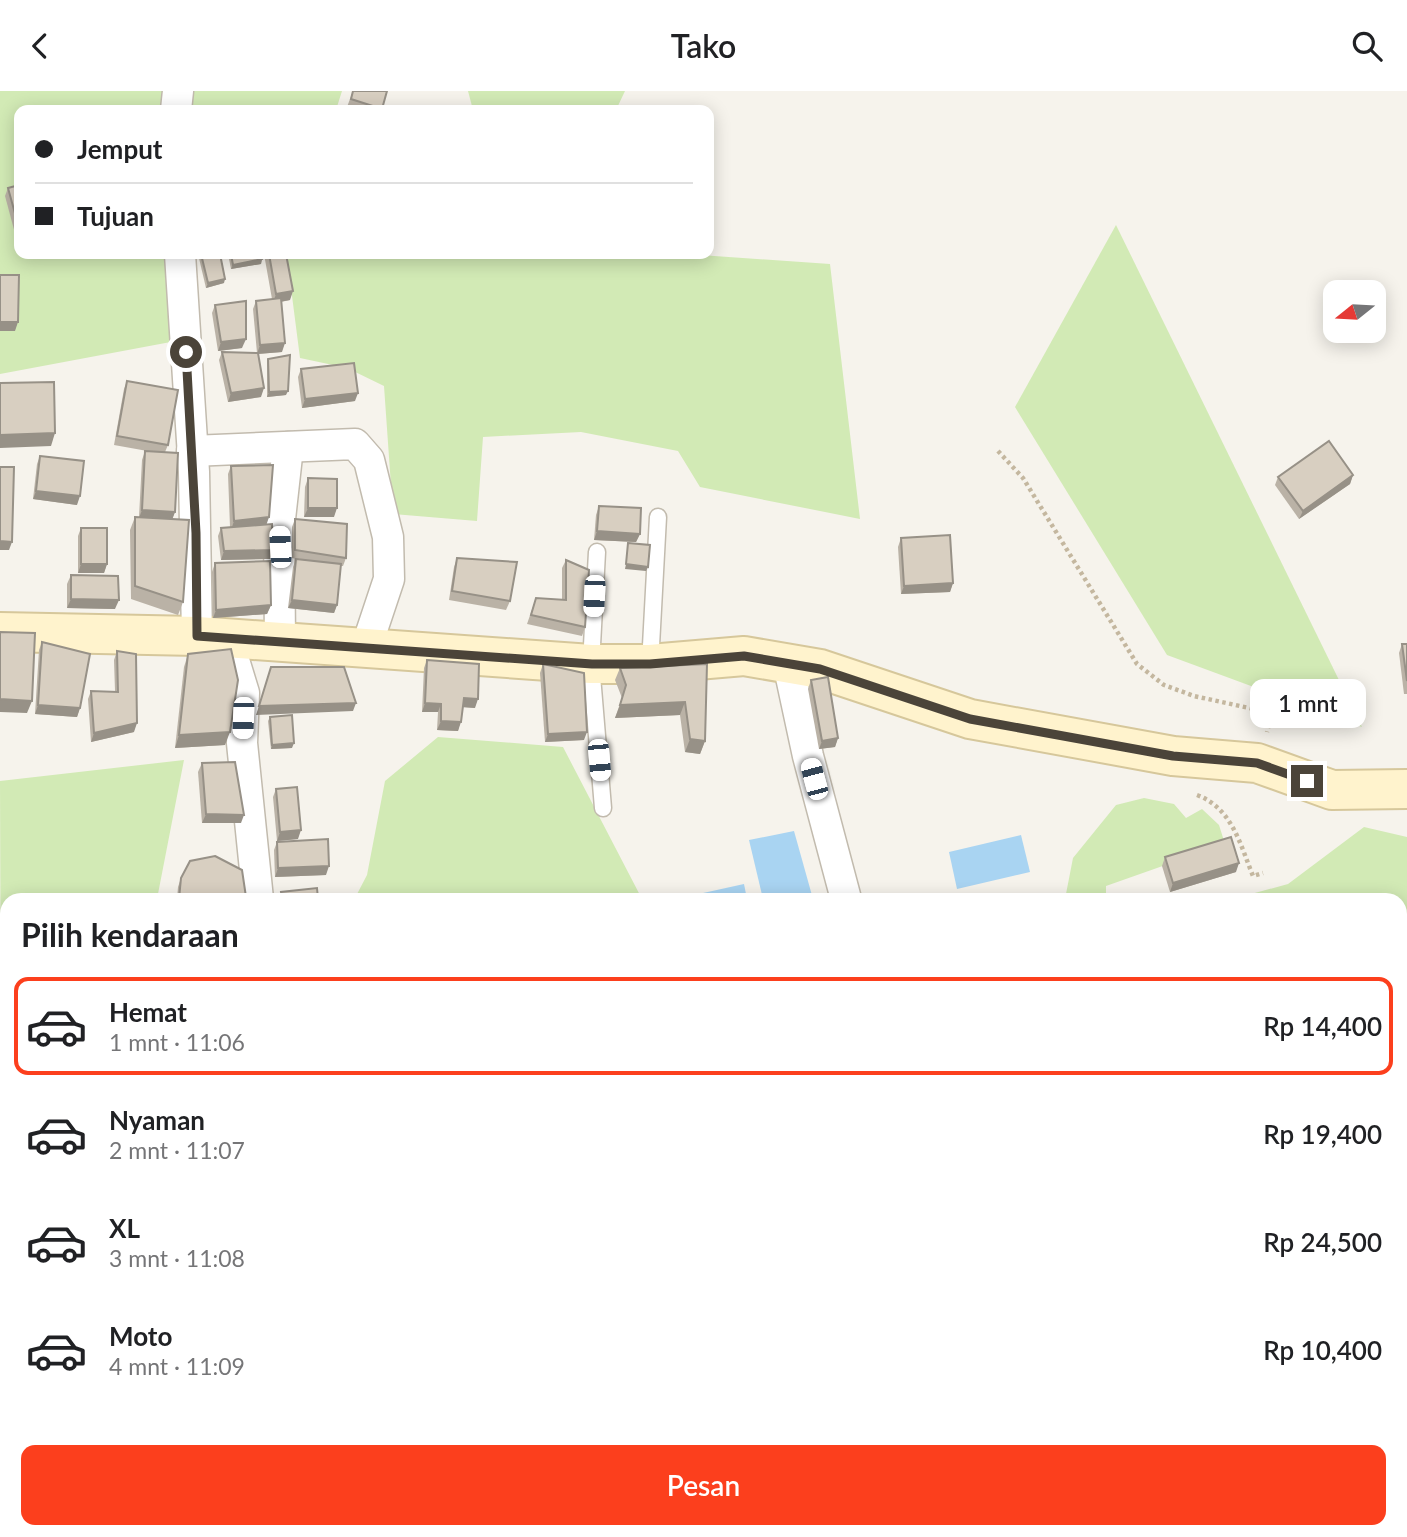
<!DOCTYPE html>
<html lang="id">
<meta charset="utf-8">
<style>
body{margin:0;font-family:Lato,sans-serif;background:#f6f6f6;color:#202124;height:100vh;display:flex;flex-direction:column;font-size:26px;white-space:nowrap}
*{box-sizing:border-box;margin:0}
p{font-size:23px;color:#757577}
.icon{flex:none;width:38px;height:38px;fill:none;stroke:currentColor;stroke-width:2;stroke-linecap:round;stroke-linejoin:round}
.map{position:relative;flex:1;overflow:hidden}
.side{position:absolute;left:0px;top:802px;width:1407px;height:646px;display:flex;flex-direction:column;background:#fff;border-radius:21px 21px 0 0;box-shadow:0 4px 18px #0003}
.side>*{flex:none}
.banner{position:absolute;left:14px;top:14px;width:700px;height:154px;border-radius:14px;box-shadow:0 4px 18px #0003;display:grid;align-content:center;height:154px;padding:0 21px;background:#fff}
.needle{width:46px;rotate:252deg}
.fabs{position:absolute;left:1323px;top:189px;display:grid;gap:14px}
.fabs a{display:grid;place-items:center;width:63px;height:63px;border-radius:14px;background:#fff;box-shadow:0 4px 18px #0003;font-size:35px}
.end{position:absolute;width:32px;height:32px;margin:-16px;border:9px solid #4b4439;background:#fff;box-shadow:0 0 0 4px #fff}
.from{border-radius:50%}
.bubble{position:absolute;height:49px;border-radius:14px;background:#fff;box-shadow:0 4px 18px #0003;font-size:23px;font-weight:600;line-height:49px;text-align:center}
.car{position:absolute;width:21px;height:42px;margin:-21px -10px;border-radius:9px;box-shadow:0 0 5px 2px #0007;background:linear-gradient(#fff 24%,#345 0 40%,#fff 0 76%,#345 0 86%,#fff 0)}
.banner b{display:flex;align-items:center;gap:24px;height:66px;font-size:26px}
.banner b+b{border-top:2px solid #e0e0e0}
.banner i{width:18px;height:18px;background:#202124}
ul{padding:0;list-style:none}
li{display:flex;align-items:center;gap:21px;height:98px;margin:0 14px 10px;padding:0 7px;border:4px solid transparent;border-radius:14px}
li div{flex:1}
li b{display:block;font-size:26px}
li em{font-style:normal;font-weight:600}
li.on{border-color:#fc3f1d}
li>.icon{width:63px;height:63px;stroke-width:1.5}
h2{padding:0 21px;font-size:32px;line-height:84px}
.primary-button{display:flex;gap:14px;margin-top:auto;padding:14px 21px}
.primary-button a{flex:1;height:80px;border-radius:14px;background:#fc3f1d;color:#fff;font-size:28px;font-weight:600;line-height:80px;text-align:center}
header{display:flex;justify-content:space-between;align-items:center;height:91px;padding:0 21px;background:#fff;font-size:32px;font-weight:600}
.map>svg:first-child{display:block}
</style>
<header><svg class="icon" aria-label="back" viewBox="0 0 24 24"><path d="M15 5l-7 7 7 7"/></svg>Tako<svg class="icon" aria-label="search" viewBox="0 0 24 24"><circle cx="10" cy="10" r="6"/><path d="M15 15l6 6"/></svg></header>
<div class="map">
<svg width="1407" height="1446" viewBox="0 0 1407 1446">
<rect width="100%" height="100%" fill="#f6f3ec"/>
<g fill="#d2eab5">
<polygon points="0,0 342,0 336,19 19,19 19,163 178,163 192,247 0,283"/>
<polygon points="468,0 625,0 616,19 473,19"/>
<polygon points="1116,134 1362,636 1167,564 1015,316"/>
<polygon points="334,163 686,163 830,173 860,428 700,396 678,360 581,341 483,346 477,430 393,423 384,295 347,277 300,267 287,166"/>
<polygon points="438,646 563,656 642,808 355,807 367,784 385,690"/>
<polygon points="184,669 157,808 7,808 7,1285 2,1288 0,690"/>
<polygon points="1144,707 1174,713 1186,727 1202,718 1219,734 1225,753 1106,795 1106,808 1065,808 1073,767 1116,714"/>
<polygon points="1364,736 1407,746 1407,1071 1400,1073 1400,808 1233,808 1288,793"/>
<polygon points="7,1293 7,1440 59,1440 48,1446 0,1446 0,1297"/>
<polygon points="1080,1440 1283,1440 1252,1446 1084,1446"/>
</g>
<g fill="#a9d4f2">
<polygon points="794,740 813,808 763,808 749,749"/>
<polygon points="1021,744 1030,781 957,798 949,761"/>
<polygon points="744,793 747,808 686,808 685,806"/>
</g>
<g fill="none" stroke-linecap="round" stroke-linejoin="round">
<g stroke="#c2bbae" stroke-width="19">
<g id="service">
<polyline points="597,461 591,573 603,717"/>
<polyline points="650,573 658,426"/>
</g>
</g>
<g stroke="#c2bbae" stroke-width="33">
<g id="minor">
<polyline points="176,19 178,0"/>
<polyline points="180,163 194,381 197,545"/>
<polyline points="192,360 355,353 369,369 388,446 389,488 366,557"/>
<polyline points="231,548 233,566 244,602 242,652 258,808"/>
<polyline points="280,551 279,437 288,356"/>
<polyline points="788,572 808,665 846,808"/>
<polyline points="1400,1158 1407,1194"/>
<polyline points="353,1440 355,1446"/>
<polyline points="1044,1440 1046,1446"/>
</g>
</g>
<g stroke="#d6c79b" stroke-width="42">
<polyline id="secondary" points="0,541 197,545 591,573 650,573 744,565 820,578 970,628 1173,665 1257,672 1332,699 1407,698"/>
</g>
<g stroke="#c4b79f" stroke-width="4.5" stroke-dasharray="3.5 3.5" stroke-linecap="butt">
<polyline points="998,360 1023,387 1137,573 1164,594 1194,605 1272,622 1267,641"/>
<path d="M1197,704c35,13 43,49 56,81l10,-3"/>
</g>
<use href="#service" stroke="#fff" stroke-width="16"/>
<use href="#minor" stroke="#fff" stroke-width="30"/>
<use href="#secondary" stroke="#fff3cd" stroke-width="38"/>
</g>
<g fill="#bab2a6">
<polygon points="353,0 387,0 381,19 356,19 347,16"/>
<polygon points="19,94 19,145 16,146 5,105 8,97"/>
<polygon points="198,163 220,163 224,192 206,197"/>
<polygon points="228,163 261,163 262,168 261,173 231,178"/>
<polygon points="264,163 286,163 290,209 281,211 282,261 258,263 261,306 228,311 219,269 222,261 257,262 253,218 256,210 272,208"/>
<polygon points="215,214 242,257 218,260 212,222"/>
<polygon points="268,268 286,304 267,306 267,272"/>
<polygon points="301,278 355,310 302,317 298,286"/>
<polygon points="127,290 168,354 165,361 175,421 172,428 183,511 178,524 131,508 130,439 135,426 139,426 142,369 145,360 153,361 114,354 124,298"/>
<polygon points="40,365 77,414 33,408 37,373"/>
<polygon points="231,375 266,434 273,459 270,468 221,469 218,445 221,437 230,436 228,383"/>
<polygon points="1353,384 1350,393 1299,428 1275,394 1278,386"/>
<polygon points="308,387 334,426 304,426 305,396"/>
<polygon points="599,415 640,443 636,451 594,449 596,424"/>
<polygon points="295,428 346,467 343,475 341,475 337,514 334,522 288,517 293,476 296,468 292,467 292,436"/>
<polygon points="81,437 107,473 104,482 78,482 78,445"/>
<polygon points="901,447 953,492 950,501 901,503 898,456"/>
<polygon points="457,467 510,510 506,519 449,509 454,476"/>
<polygon points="566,469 585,536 582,545 527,533 536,507 562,509 562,477"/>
<polygon points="215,472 271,514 267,523 213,527 212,481"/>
<polygon points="71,484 115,518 67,517 67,493"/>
<polygon points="42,551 80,617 77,626 35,623 39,559"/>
<polygon points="1402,553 1407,553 1407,603 1404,603 1399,562"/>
<polygon points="117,560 134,641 91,651 88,608 91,600 115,600 114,569"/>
<polygon points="188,563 225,654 175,657 184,576"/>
<polygon points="427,569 475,617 463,616 458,640 437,639 438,621 422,621 424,577"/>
<polygon points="543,573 584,649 545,651 540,582"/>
<polygon points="707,573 705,650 700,663 685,661 680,624 615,627 622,607 615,589 620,577"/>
<polygon points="811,589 838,647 835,656 819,658 808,598"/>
<polygon points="270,626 292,657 271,658 268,630"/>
<polygon points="202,672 241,732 202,732 198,681"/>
<polygon points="276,698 298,748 277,750 273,706"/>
<polygon points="277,751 326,784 275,786 274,759"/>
<polygon points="1165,766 1236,781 1170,801 1162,775"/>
<polygon points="181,787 245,808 177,808 178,796"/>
<polygon points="297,1440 348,1440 346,1445 344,1446 301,1446"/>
<polygon points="357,1440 393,1440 377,1446 359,1446"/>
</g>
<g fill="#979187">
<polygon points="262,168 261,173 231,178 233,174"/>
<polygon points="225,188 224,192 206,197 208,192"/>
<polygon points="293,200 290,209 273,212 276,203"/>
<polygon points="0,231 18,231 15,240 0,240"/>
<polygon points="246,248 242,257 218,260 221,251"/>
<polygon points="285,252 282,261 257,263 260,254"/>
<polygon points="264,297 261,306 228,311 231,302"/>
<polygon points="288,300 286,304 267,306 269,301"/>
<polygon points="358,302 355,310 302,317 305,308"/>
<polygon points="55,342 51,355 0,357 0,344"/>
<polygon points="1353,384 1350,393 1299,428 1303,420"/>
<polygon points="36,400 80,405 77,414 33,408"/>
<polygon points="308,417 337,417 334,426 304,426"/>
<polygon points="142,419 175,421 172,429 139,427"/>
<polygon points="269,426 266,435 231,439 234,430"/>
<polygon points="597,440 640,443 636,451 594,449"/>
<polygon points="0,450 12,451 9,459 0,459"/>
<polygon points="273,459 270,468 221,469 224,460"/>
<polygon points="81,473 107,473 104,482 78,482"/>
<polygon points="626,473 648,476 646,480 625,478"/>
<polygon points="953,492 950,501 901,503 904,495"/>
<polygon points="71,508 119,509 115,518 67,517"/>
<polygon points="292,509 337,514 334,522 288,517"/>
<polygon points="271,514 267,523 213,527 216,519"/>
<polygon points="464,607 478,608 475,617 461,616"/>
<polygon points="0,608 32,610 27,622 0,621"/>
<polygon points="685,611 680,624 615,627 620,614"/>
<polygon points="356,612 353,620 256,624 259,615"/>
<polygon points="425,612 441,613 438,621 422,621"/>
<polygon points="38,614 80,617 77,626 35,623"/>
<polygon points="441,630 461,631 458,640 437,639"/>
<polygon points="137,632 134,641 91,651 94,642"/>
<polygon points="230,641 225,654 175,657 179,644"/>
<polygon points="587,641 584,649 545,651 548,643"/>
<polygon points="838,647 835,656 819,658 822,650"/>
<polygon points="690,648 705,650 700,663 685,661"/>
<polygon points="294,652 292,657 271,658 272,654"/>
<polygon points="206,723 244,724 241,732 202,732"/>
<polygon points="301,739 298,748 277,750 280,741"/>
<polygon points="1239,772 1236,781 1170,801 1173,792"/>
<polygon points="329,775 326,784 275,786 278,777"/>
<polygon points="1407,1287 1407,1295 1400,1296 1400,1288"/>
<polygon points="1407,1341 1407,1345 1400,1347 1400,1342"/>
<polygon points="334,1440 348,1440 346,1445 344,1446 322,1446"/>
<polygon points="372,1440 393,1440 377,1446 364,1446 365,1443"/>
</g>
<g fill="#d8cfc1" stroke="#979187" stroke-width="2">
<polygon points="353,0 387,0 382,18 351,8"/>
<polygon points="406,16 407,19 392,19"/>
<polygon points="19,94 19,137 8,97"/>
<polygon points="201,163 220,163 225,188 208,192"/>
<polygon points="231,163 261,163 262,168 233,174"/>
<polygon points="269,163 286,163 293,200 276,203"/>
<polygon points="0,184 19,184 18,231 0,231"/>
<polygon points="281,207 285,252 260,254 256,210"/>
<polygon points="246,210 246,248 221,251 215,214"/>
<polygon points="222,261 258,262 264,297 231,302"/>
<polygon points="290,264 288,300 269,301 268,268"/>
<polygon points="354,272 358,302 305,308 301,278"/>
<polygon points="127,290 178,299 168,354 117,345"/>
<polygon points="54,291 55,342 0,344 0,292"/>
<polygon points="1329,350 1353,384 1303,420 1278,386"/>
<polygon points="145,360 178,362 175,421 142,419"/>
<polygon points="40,365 84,370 80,405 36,400"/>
<polygon points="273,374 269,426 234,430 231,375"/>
<polygon points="0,376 14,376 12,451 0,450"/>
<polygon points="308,387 337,388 337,417 308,417"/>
<polygon points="599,415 641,417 640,443 597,440"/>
<polygon points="135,426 189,429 183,511 135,495"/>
<polygon points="295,428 347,433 346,467 295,459"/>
<polygon points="272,433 273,459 224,460 221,437"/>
<rect x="81" y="437" width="26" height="36"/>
<polygon points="950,444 953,492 904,495 901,447"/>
<polygon points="628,452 650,454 648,476 626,473"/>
<polygon points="457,467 517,471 510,510 452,500"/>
<polygon points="296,468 341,473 337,514 292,509"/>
<polygon points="566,469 589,479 585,536 531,524 536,507 566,509"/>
<polygon points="270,470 271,514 216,519 215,472"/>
<polygon points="71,484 118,485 119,509 71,508"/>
<polygon points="0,541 35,542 32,610 0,608"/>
<polygon points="42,551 90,563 80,617 38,614"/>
<polygon points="1402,553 1407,553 1407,590"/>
<polygon points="231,558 238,589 230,641 179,644 188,563"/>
<polygon points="117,560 136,563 137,632 94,642 91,600 118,601"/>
<polygon points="427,569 479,573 478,608 464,607 461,631 441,630 441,613 425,612"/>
<polygon points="543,573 584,582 587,641 548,643"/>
<polygon points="707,573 705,650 690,648 685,611 620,614 626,594 620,577"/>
<polygon points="271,576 344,576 356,612 259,615"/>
<polygon points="828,586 838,647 822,650 811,589"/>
<polygon points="292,624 294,652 272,654 270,626"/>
<polygon points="235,671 244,724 206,723 202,672"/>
<polygon points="297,696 301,739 280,741 276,698"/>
<polygon points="1231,746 1239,772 1173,792 1165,766"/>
<polygon points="328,748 329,775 278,777 277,751"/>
<polygon points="215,765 242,779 246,806 229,808 179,808 181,787 190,770"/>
<polygon points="317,797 318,808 282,808 281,801"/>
<polygon points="1407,1251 1407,1287 1400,1288 1400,1252"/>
<polygon points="1407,1309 1407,1341 1400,1342 1400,1310"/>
<polygon points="310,1440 334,1440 322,1446 313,1446"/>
</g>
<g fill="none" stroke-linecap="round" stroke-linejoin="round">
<polyline stroke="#4b4439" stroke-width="9" points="186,261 196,442 197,545 592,573 650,573 744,565 820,578 970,628 1173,665 1257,672 1307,690"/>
</g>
</svg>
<div class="fabs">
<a><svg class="needle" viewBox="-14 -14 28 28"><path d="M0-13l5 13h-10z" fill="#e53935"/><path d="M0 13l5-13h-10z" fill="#757577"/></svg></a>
</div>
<i class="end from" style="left:186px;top:261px"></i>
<i class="end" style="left:1307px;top:690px"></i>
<div class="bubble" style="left:1250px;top:588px;width:116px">1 mnt</div>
<i class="car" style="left:280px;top:456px;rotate:357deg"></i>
<i class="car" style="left:594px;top:505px;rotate:183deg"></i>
<i class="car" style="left:243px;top:627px;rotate:182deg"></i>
<i class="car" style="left:599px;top:669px;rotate:175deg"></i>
<i class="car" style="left:814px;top:688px;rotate:345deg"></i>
<div class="banner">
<b><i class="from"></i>Jemput</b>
<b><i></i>Tujuan</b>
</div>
<section class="side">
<h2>Pilih kendaraan</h2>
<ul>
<li class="on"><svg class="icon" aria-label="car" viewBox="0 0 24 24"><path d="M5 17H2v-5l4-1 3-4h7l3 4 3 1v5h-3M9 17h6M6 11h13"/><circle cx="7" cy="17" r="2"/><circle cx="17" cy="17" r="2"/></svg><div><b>Hemat</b><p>1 mnt · 11:06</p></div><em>Rp 14,400</em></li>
<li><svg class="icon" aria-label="car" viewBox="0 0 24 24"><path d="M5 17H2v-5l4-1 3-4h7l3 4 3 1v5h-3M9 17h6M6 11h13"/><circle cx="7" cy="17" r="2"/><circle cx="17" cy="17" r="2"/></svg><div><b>Nyaman</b><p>2 mnt · 11:07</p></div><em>Rp 19,400</em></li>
<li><svg class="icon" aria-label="car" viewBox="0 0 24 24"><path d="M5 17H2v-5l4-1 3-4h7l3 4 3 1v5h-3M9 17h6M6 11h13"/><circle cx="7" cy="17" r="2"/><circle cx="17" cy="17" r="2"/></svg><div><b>XL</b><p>3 mnt · 11:08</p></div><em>Rp 24,500</em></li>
<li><svg class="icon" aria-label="car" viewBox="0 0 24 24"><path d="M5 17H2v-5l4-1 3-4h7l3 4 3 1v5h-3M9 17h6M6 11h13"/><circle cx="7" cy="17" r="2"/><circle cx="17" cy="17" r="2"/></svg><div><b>Moto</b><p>4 mnt · 11:09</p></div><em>Rp 10,400</em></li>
</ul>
<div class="primary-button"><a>Pesan</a></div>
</section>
</div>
